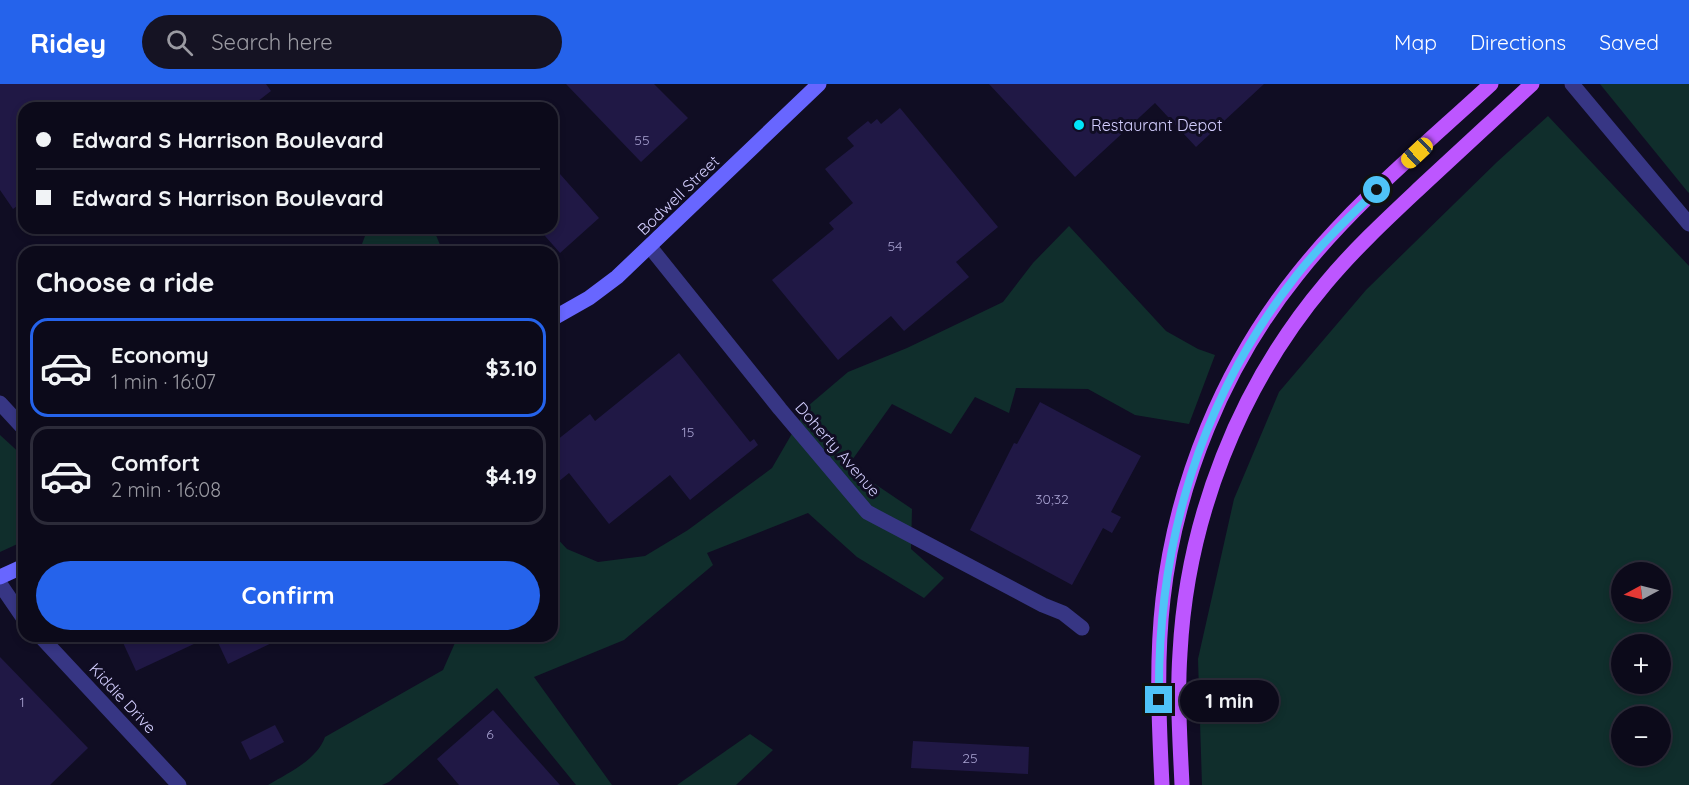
<!DOCTYPE html>
<meta charset="utf-8">
<style>
body{margin:0;font-family:Quicksand,sans-serif;background:#151323;color:#f1f3f6;height:100vh;display:flex;flex-direction:column;font-size:22px;white-space:nowrap}
*{box-sizing:border-box;margin:0}
p{font-size:20px;color:#9a9aa2}
.icon{flex:none;width:33px;height:33px;fill:none;stroke:currentColor;stroke-width:2;stroke-linecap:round;stroke-linejoin:round}
.map{position:relative;flex:1;overflow:hidden}
.side{position:absolute;left:18px;top:162px;width:540px;height:396px;display:flex;flex-direction:column;background:#0c0a1a;border-radius:18px;box-shadow:0 3px 9px #0003,0 0 0 2px #2c2b39}
.side>*{flex:none}
.top-card{position:absolute;left:18px;top:18px;width:540px;height:132px;border-radius:18px;box-shadow:0 3px 9px #0003,0 0 0 2px #2c2b39;display:grid;align-content:center;height:132px;padding:0 18px;background:#0c0a1a}
.needle{width:39px;rotate:263deg}
.fabs{position:absolute;left:1611px;top:478px;display:grid;gap:12px}
.fabs a{display:grid;place-items:center;width:60px;height:60px;border-radius:50%;background:#0c0a1a;box-shadow:0 3px 9px #0003,0 0 0 2px #2c2b39;font-size:30px}
.end{position:absolute;width:27px;height:27px;margin:-14px;border:8px solid #4fc3f7;background:#111;box-shadow:0 0 0 3px #111}
.from{border-radius:50%}
.bubble{position:absolute;height:42px;border-radius:21px;background:#0c0a1a;box-shadow:0 3px 9px #0003,0 0 0 2px #2c2b39;font-size:20px;font-weight:700;line-height:42px;text-align:center}
.car{position:absolute;width:18px;height:36px;margin:-18px -9px;border-radius:8px;box-shadow:0 0 4px 2px #0007;background:linear-gradient(#f5c518 24%,#345 0 40%,#f5c518 0 76%,#345 0 86%,#f5c518 0)}
.top-card b{display:flex;align-items:center;gap:21px;height:57px;font-size:22px}
.top-card b+b{border-top:2px solid #2c2b39}
.top-card i{width:15px;height:15px;background:#f1f3f6}
ul{padding:0;list-style:none}
li{display:flex;align-items:center;gap:18px;height:99px;margin:0 12px 9px;padding:0 6px;border:3px solid #2c2b39;border-radius:18px}
li div{flex:1}
li b{display:block;font-size:22px}
li em{font-style:normal;font-weight:700}
li.current{border-color:#2563eb}
li>.icon{width:54px;height:54px;stroke-width:1.5}
h2{padding:0 18px;font-size:27px;line-height:72px}
.cta{display:flex;gap:12px;margin-top:auto;padding:12px 18px}
.cta a{flex:1;height:69px;border-radius:36px;background:#2563eb;color:#fff;font-size:24px;font-weight:700;line-height:69px;text-align:center}
header{display:flex;align-items:center;gap:36px;box-sizing:border-box;height:84px;padding:0 30px;background:#2563eb;color:#fff}
header strong{font-size:28px}
nav{display:flex;gap:33px;margin-inline-start:auto;font-size:21px}
.search{width:420px;height:54px;background:#151323;display:flex;align-items:center;gap:15px;box-sizing:border-box;padding:0 21px;border-radius:33px;color:#9a9aa2;font-size:22px}
.map>svg:first-child{display:block}
</style>
<header>
<strong>Ridey</strong>
<div class="search"><svg class="icon" aria-label="search" viewBox="0 0 24 24"><circle cx="10" cy="10" r="6"/><path d="M15 15l6 6"/></svg>Search here</div>
<nav><a>Map</a><a>Directions</a><a>Saved</a></nav>
</header>
<div class="map">
<svg width="1689" height="701" viewBox="0 0 1689 701">
<rect width="100%" height="100%" fill="#100d23"/>
<g fill="#102e2c" fill-rule="evenodd">
<polygon points="1600,0 1689,0 1689,109 1687,107"/>
<path d="M1548,32l141,150v519h-487l-4,-126 36,-160 45,-107 87,-102 131,-128zM1622,489h38v39h-38zM1622,561h38v39h-38zM1622,633h38v39h-38z"/>
<path d="M1069,142l97,105 32,18 17,6 -26,69 -54,-9 -47,-26 -72,-1 -7,25 -34,-16 -24,37 -59,-30 -42,59 25,21 37,25 -1,40 33,29 -20,20 -67,-41 -49,-44 -101,40 6,12 -89,75 -90,37 78,108h-36l-79,-97 -108,94 -7,3h-114c20,-12 49,-25 57,-48l118,-67 15,-34h94v-103l15,16 31,13 47,-6 43,-26 84,-62 36,-62 40,-34 59,-24 96,-46 30,-39z"/>
<polygon points="368,144 433,144 443,168 359,168"/>
<polygon points="0,351 24,373 24,457 0,468"/>
<polygon points="750,650 773,666 736,701 677,701"/>
</g>
<g fill="#201845">
<polygon points="0,0 266,0 271,7 249,24 24,24 24,117 13,125 0,106"/>
<polygon points="566,0 654,0 688,34 641,78"/>
<polygon points="989,0 1264,0 1196,63 1155,19 1075,93"/>
<polygon points="900,24 998,143 956,178 969,193 904,247 891,232 838,276 772,196 834,145 829,139 853,119 825,85 854,62 847,54 868,37 871,40 877,35 881,40"/>
<polygon points="560,90 599,134 560,169 538,144 552,144 552,97"/>
<polygon points="679,269 750,358 754,355 758,361 690,416 670,391 609,440 569,389 558,398 552,389 552,360 590,330 595,337"/>
<polygon points="1040,318 1141,372 1111,428 1121,433 1112,449 1103,444 1072,501 970,446 1014,359 1017,360"/>
<polygon points="120,552 211,552 136,587"/>
<polygon points="215,552 286,552 228,580"/>
<polygon points="0,573 88,664 50,701 0,701"/>
<polygon points="493,626 560,701 459,701 437,675"/>
<polygon points="275,641 284,658 250,676 241,658"/>
<polygon points="913,657 1029,663 1028,690 911,684"/>
</g>
<g fill="none" stroke-linecap="round" stroke-linejoin="round">
<g stroke="#373684" stroke-width="15">
<polyline points="1572,0 1689,140"/>
<polyline points="650,163 780,325 867,428 1043,521 1063,529 1082,544"/>
<polyline points="0,319 24,345"/>
<polyline points="0,500 24,535"/>
<polyline points="40,552 179,701"/>
</g>
<g stroke="#6866ff" stroke-width="15">
<polyline points="552,235 589,214 617,193 819,0"/>
<polyline points="0,493 24,482"/>
</g>
<g stroke="#bd56ff" stroke-width="15">
<path d="M1162,701c-3,-62 -6,-124 1,-186 13,-116 61,-233 134,-324 56,-71 128,-130 194,-191"/>
<path d="M1182,701c-2,-44 -5,-88 -2,-132 7,-134 59,-267 146,-370 30,-36 65,-68 99,-100 36,-33 71,-66 107,-99"/>
</g>
</g>
<g fill="none" stroke-linecap="round" stroke-linejoin="round">
<path stroke="#4fc3f7" stroke-width="8" d="M1159,616c-2,-156 41,-301 137,-424 24,-31 53,-59 81,-86"/>
</g>
<circle fill="#00e5fa" stroke="#100d23" stroke-width="2" cx="1079" cy="41" r="6"/>
<g text-anchor="middle" stroke-width="6" stroke-linejoin="round" paint-order="stroke">
<g font-size="14" fill="#a7a1d0">
<text x="642" y="61">55</text>
<text x="895" y="167">54</text>
<text x="688" y="353">15</text>
<text x="1052" y="420">30;32</text>
<text x="22" y="623">1</text>
<text x="490" y="655">6</text>
<text x="970" y="679">25</text>
</g>
<g font-size="16" fill="#d4cfff" stroke="#100d23" text-anchor="start">
<text x="1091" y="47">Restaurant Depot</text>
</g>
<g font-size="16" fill="#d4cfff" stroke="#100d23">
<text transform="translate(678 111) rotate(-44)" y="6">Bodwell Street</text>
<text transform="translate(838 365) rotate(49)" y="6">Doherty Avenue</text>
<text transform="translate(123 614) rotate(47)" y="6">Kiddie Drive</text>
</g>
</g>
</svg>
<div class="fabs">
<a><svg class="needle" viewBox="-14 -14 28 28"><path d="M0-13l5 13h-10z" fill="#e53935"/><path d="M0 13l5-13h-10z" fill="#9a9aa2"/></svg></a>
<a>+</a>
<a>−</a>
</div>
<i class="end from" style="left:1377px;top:106px"></i>
<i class="end" style="left:1159px;top:616px"></i>
<div class="bubble" style="left:1180px;top:596px;width:99px">1 min</div>
<i class="car" style="left:1417px;top:69px;rotate:227deg"></i>
<div class="top-card">
<b><i class="from"></i>Edward S Harrison Boulevard</b>
<b><i></i>Edward S Harrison Boulevard</b>
</div>
<section class="side">
<h2>Choose a ride</h2>
<ul>
<li class="current"><svg class="icon" aria-label="car" viewBox="0 0 24 24"><path d="M5 17H2v-5l4-1 3-4h7l3 4 3 1v5h-3M9 17h6M6 11h13"/><circle cx="7" cy="17" r="2"/><circle cx="17" cy="17" r="2"/></svg><div><b>Economy</b><p>1 min · 16:07</p></div><em>$3.10</em></li>
<li><svg class="icon" aria-label="car" viewBox="0 0 24 24"><path d="M5 17H2v-5l4-1 3-4h7l3 4 3 1v5h-3M9 17h6M6 11h13"/><circle cx="7" cy="17" r="2"/><circle cx="17" cy="17" r="2"/></svg><div><b>Comfort</b><p>2 min · 16:08</p></div><em>$4.19</em></li>
</ul>
<div class="cta"><a>Confirm</a></div>
</section>
</div>
